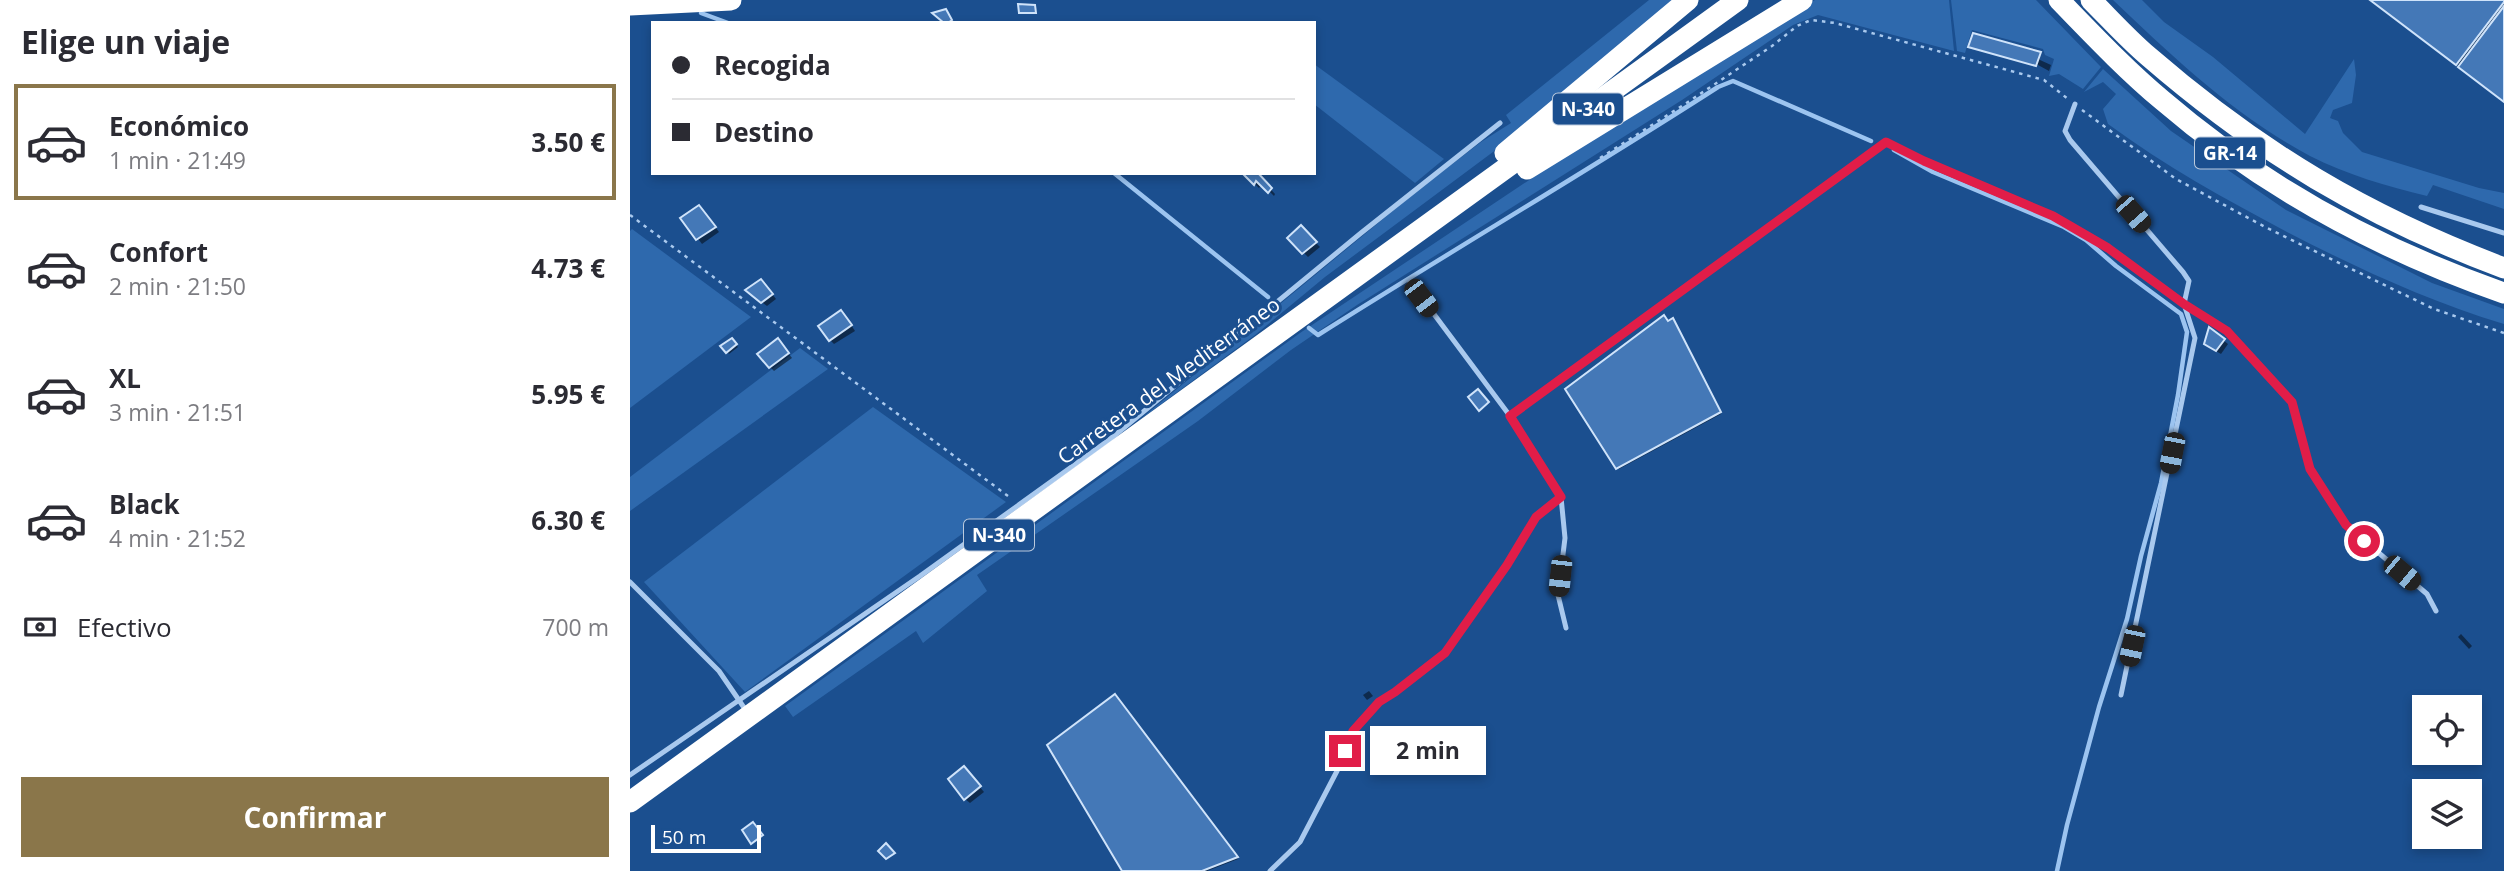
<!DOCTYPE html>
<html lang="es">
<meta charset="utf-8">
<style>
body{margin:0;font-family:"Open Sans",sans-serif;background:#f7f7f7;color:#2b2b33;height:100vh;display:flex;flex-direction:column;font-size:26px;white-space:nowrap}
*{box-sizing:border-box;margin:0}
p{font-size:23px;color:#7c7c81}
.icon{flex:none;width:38px;height:38px;fill:none;stroke:currentColor;stroke-width:2;stroke-linecap:round;stroke-linejoin:round}
.map{position:relative;flex:1;overflow:hidden}
.side{display:flex;flex-direction:column;background:#fff;width:630px}
.side>*{flex:none}
.hud{position:absolute;left:21px;top:21px;width:665px;height:154px;border-radius:0px;box-shadow:0 4px 10px #0003;display:grid;align-content:center;height:154px;padding:0 21px;background:#fff}
.controls{position:absolute;left:1782px;top:695px;display:grid;gap:14px}
.controls a{display:grid;place-items:center;width:70px;height:70px;border-radius:0px;background:#fff;box-shadow:0 4px 10px #0003;font-size:35px}
.scale{position:absolute;left:21px;bottom:18px;width:110px;box-sizing:border-box;padding-left:7px;border:4px solid #fff;border-top:0;font-size:19px;line-height:24px;white-space:nowrap;color:#fff;-webkit-text-stroke:5px #1b4f8f;paint-order:stroke}
.end{position:absolute;width:32px;height:32px;margin:-16px;border:9px solid #e11d48;background:#fff;box-shadow:0 0 0 4px #fff}
.from{border-radius:50%}
.bubble{position:absolute;height:49px;border-radius:0px;background:#fff;box-shadow:0 4px 10px #0003;font-size:23px;font-weight:700;line-height:49px;text-align:center}
.car{position:absolute;width:21px;height:42px;margin:-21px -10px;border-radius:9px;box-shadow:0 0 5px 2px #0007;background:linear-gradient(#222 24%,#8ab4d8 0 40%,#222 0 76%,#8ab4d8 0 86%,#222 0)}
.hud b{display:flex;align-items:center;gap:24px;height:66px;font-size:26px}
.hud b+b{border-top:2px solid #e1e1e2}
.hud i{width:18px;height:18px;background:#2b2b33}
ul{padding:0;list-style:none}
li{display:flex;align-items:center;gap:21px;height:116px;margin:0 14px 10px;padding:0 7px;border:4px solid transparent;border-radius:0px}
li div{flex:1}
li b{display:block;font-size:26px}
li em{font-style:normal;font-weight:700}
li.active{border-color:#8a764a}
li>.icon{width:63px;height:63px;stroke-width:1.5}
h2{padding:0 21px;font-size:32px;line-height:84px}
.pay{display:flex;align-items:center;gap:18px;height:77px;padding:0 21px;font-size:26px}
.pay p{margin-inline-start:auto}
.primary-button{display:flex;gap:14px;margin-top:auto;padding:14px 21px}
.primary-button a{flex:1;height:80px;border-radius:0px;background:#8a764a;color:#fff;font-size:28px;font-weight:700;line-height:80px;text-align:center}
main{display:flex;flex:1;min-height:0}
.map>svg:first-child{display:block}
</style>
<main>
<section class="side">
<h2>Elige un viaje</h2>
<ul>
<li class="active"><svg class="icon" aria-label="car" viewBox="0 0 24 24"><path d="M5 17H2v-5l4-1 3-4h7l3 4 3 1v5h-3M9 17h6M6 11h13"/><circle cx="7" cy="17" r="2"/><circle cx="17" cy="17" r="2"/></svg><div><b>Económico</b><p>1 min · 21:49</p></div><em>3.50 €</em></li>
<li><svg class="icon" aria-label="car" viewBox="0 0 24 24"><path d="M5 17H2v-5l4-1 3-4h7l3 4 3 1v5h-3M9 17h6M6 11h13"/><circle cx="7" cy="17" r="2"/><circle cx="17" cy="17" r="2"/></svg><div><b>Confort</b><p>2 min · 21:50</p></div><em>4.73 €</em></li>
<li><svg class="icon" aria-label="car" viewBox="0 0 24 24"><path d="M5 17H2v-5l4-1 3-4h7l3 4 3 1v5h-3M9 17h6M6 11h13"/><circle cx="7" cy="17" r="2"/><circle cx="17" cy="17" r="2"/></svg><div><b>XL</b><p>3 min · 21:51</p></div><em>5.95 €</em></li>
<li><svg class="icon" aria-label="car" viewBox="0 0 24 24"><path d="M5 17H2v-5l4-1 3-4h7l3 4 3 1v5h-3M9 17h6M6 11h13"/><circle cx="7" cy="17" r="2"/><circle cx="17" cy="17" r="2"/></svg><div><b>Black</b><p>4 min · 21:52</p></div><em>6.30 €</em></li>
</ul>
<div class="pay"><svg class="icon" aria-label="cash" viewBox="0 0 24 24"><path d="M3 7h18v10H3z"/><circle cx="12" cy="12" r="2"/></svg>Efectivo<p>700 m</p></div>
<div class="primary-button"><a>Confirmar</a></div>
</section>
<div class="map">
<svg width="1874" height="871" viewBox="0 0 1874 871">
<rect width="100%" height="100%" fill="#1b4f8f"/>
<g fill="#2e69ad">
<polygon points="1019,0 1045,0 871,146 695,277 625,335 508,421 787,191 851,142 881,123 876,115"/>
<polygon points="1185,0 1319,0 1324,51 1188,15 1163,25 1052,100 727,305 661,350 568,421 347,575 357,591 293,643 286,631 163,717 155,706 670,333 983,124"/>
<polygon points="1321,0 1406,0 1471,67 1453,89 1429,74 1419,76 1424,59 1415,55 1413,49 1342,30 1335,53 1327,51"/>
<path d="M1483,0h29l22,22 49,35 92,77 49,-75 2,16 -4,28 -19,7 -3,8 8,3 5,12 19,19 117,36 25,5v16l-71,-24 -6,11c-40,-10 -80,-21 -117,-40 -75,-40 -136,-98 -197,-156z"/>
<polygon points="684,64 814,159 785,183 684,104"/>
<path d="M1473,69l68,62 115,79 146,73 72,26v15c-76,-23 -147,-56 -217,-92 -62,-33 -122,-66 -179,-108l-5,-15 13,-15 -13,-12 -19,10z"/>
<polygon points="2,229 121,317 0,408 0,231"/>
<polygon points="170,348 198,369 0,511 0,477"/>
<polygon points="243,407 376,502 115,692 14,582"/>
</g>
<g fill="#0007">
<polygon points="1742,0 1874,0 1874,101 1828,65"/>
<polygon points="1342,48 1410,54 1410,60 1421,65 1419,71 1408,65"/>
<polygon points="614,173 626,173 645,194 644,196 632,184 629,188"/>
<polygon points="74,212 89,232 72,244 53,219"/>
<polygon points="671,228 690,247 678,257 659,238"/>
<polygon points="135,285 146,299 137,306 121,294"/>
<polygon points="216,317 225,331 204,344 200,340"/>
<polygon points="1044,321 1091,414 989,469 987,467 1038,323"/>
<polygon points="102,340 108,347 99,354 93,346"/>
<polygon points="1593,340 1598,344 1591,354 1581,348"/>
<polygon points="152,345 162,358 144,371 140,367"/>
<polygon points="1831,634 1842,646 1839,649 1828,637"/>
<polygon points="739,691 743,696 737,700 733,695"/>
<polygon points="485,697 608,859 577,871 494,871"/>
<polygon points="338,773 354,792 340,803 335,799"/>
</g>
<g fill="none" stroke-linecap="round" stroke-linejoin="round">
<g stroke="#9cc4f0" stroke-width="4.5">
<polyline points="71,13 98,23"/>
<polyline points="1264,150 1303,172 1434,227 1456,240 1486,266 1551,314 1557,332 1548,395 1531,483 1511,556 1497,619 1469,707 1437,825 1427,871"/>
<polyline points="484,173 638,297"/>
<path d="M679,328l9,7c133,-84 268,-163 400,-248l15,-6 138,60"/>
</g>
</g>
<g fill="#4478b7" stroke="#cfe3fa" stroke-width="2">
<polygon points="1740,0 1874,0 1874,2 1826,65"/>
<polygon points="388,4 405,5 406,13 389,13"/>
<polygon points="1874,6 1874,102 1828,67"/>
<polygon points="316,9 322,20 318,23 314,23 302,13"/>
<polygon points="1343,33 1411,52 1406,66 1338,47"/>
<polygon points="612,173 628,173 642,188 638,193 626,181 624,185"/>
<polygon points="69,205 86,227 66,240 50,218"/>
<polygon points="671,225 687,242 672,254 657,238"/>
<polygon points="131,279 143,294 131,303 115,290"/>
<polygon points="211,310 222,325 199,341 188,326"/>
<polygon points="1034,315 1038,321 1043,318 1091,412 986,469 935,389"/>
<polygon points="1579,327 1595,339 1586,351 1574,344"/>
<polygon points="102,338 107,344 96,353 90,346"/>
<polygon points="148,338 159,353 139,368 127,354"/>
<polygon points="848,389 859,402 849,411 838,397"/>
<polygon points="485,694 608,857 572,871 492,871 417,745"/>
<polygon points="334,766 351,786 334,800 318,779"/>
<polygon points="123,822 133,835 121,844 112,830"/>
<polygon points="256,843 265,853 256,859 248,851"/>
</g>
<g fill="none" stroke-linecap="round" stroke-linejoin="round">
<g stroke="#a9c9ee" stroke-width="2.5" stroke-dasharray="3.5 5" stroke-linecap="butt">
<polyline points="1452,110 1546,179 1637,228 1804,309 1874,333"/>
<polyline points="970,158 1055,104 1142,46 1167,26 1181,20 1205,23 1414,80 1438,99"/>
<polyline points="0,215 382,499"/>
</g>
<g stroke="#a9c9ee" stroke-width="5">
<polyline points="1791,207 1874,233"/>
<polyline points="780,282 880,416 931,497 935,538 928,595 936,628"/>
<polyline points="1554,304 1597,331 1662,403 1680,469 1716,525 1797,594 1806,611"/>
<polyline points="880,416 1256,142 1294,161 1423,216 1478,248 1554,304 1559,281 1553,272 1440,140 1435,131 1445,104"/>
<polyline points="0,582 89,671 117,712"/>
<polyline points="1491,695 1565,338 1554,304"/>
<polyline points="0,775 290,576 479,440 731,233 870,123"/>
<polyline points="640,871 670,842 707,771 723,731 749,702 765,693 815,653 877,565 906,517 931,497"/>
</g>
<g stroke="#fff" stroke-width="21">
<path d="M1429,0c33,34 67,70 103,100 100,86 218,150 342,193"/>
<path d="M1461,0c19,19 37,39 57,56 112,97 218,160 356,212"/>
<polyline points="0,5 101,0"/>
<polyline points="875,153 1058,0"/>
<polyline points="897,169 1172,0"/>
<polyline points="0,802 1108,0"/>
</g>
</g>
<g fill="none" stroke-linecap="round" stroke-linejoin="round">
<polyline stroke="#e11d48" stroke-width="9" points="715,751 723,731 749,702 765,692 815,653 877,565 906,517 931,497 880,416 1256,142 1294,161 1423,216 1478,248 1554,304 1597,331 1662,402 1680,469 1716,525 1734,541"/>
</g>
<g text-anchor="middle" stroke-width="6" stroke-linejoin="round" paint-order="stroke">
<g fill="#1b4f8f" stroke="#bbcadd" stroke-width="2">
<rect x="923" y="93.5" width="70" height="31" rx="5"/>
<rect x="1565" y="137.5" width="70" height="31" rx="5"/>
<rect x="334" y="519.5" width="70" height="31" rx="5"/>
</g>
<g font-size="19" font-weight="bold" fill="#fff">
<text x="958" y="116">N-340</text>
<text x="1600" y="160">GR-14</text>
<text x="369" y="542">N-340</text>
</g>
<g font-size="21" fill="#fff" stroke="#1b4f8f">
<text transform="translate(539 381) rotate(-36)" y="7">Carretera del Mediterráneo</text>
</g>
</g>
</svg>
<div class="controls">
<a><svg class="icon" aria-label="locate" viewBox="0 0 24 24"><circle cx="12" cy="12" r="6"/><path d="M12 2v4M12 18v4M2 12h4M18 12h4"/></svg></a>
<a><svg class="icon" aria-label="layers" viewBox="0 0 24 24"><path d="M12 4l9 5-9 5-9-5zM3 14l9 5 9-5"/></svg></a>
</div>
<div class="scale">50 m</div>
<i class="end from" style="left:1734px;top:541px"></i>
<i class="end" style="left:715px;top:751px"></i>
<div class="bubble" style="left:740px;top:726px;width:116px">2 min</div>
<i class="car" style="left:1503px;top:214px;rotate:139deg"></i>
<i class="car" style="left:791px;top:298px;rotate:143deg"></i>
<i class="car" style="left:1542px;top:453px;rotate:191deg"></i>
<i class="car" style="left:1772px;top:573px;rotate:130deg"></i>
<i class="car" style="left:930px;top:576px;rotate:186deg"></i>
<i class="car" style="left:1502px;top:646px;rotate:192deg"></i>
<div class="hud">
<b><i class="from"></i>Recogida</b>
<b><i></i>Destino</b>
</div>
</div>
</main>
